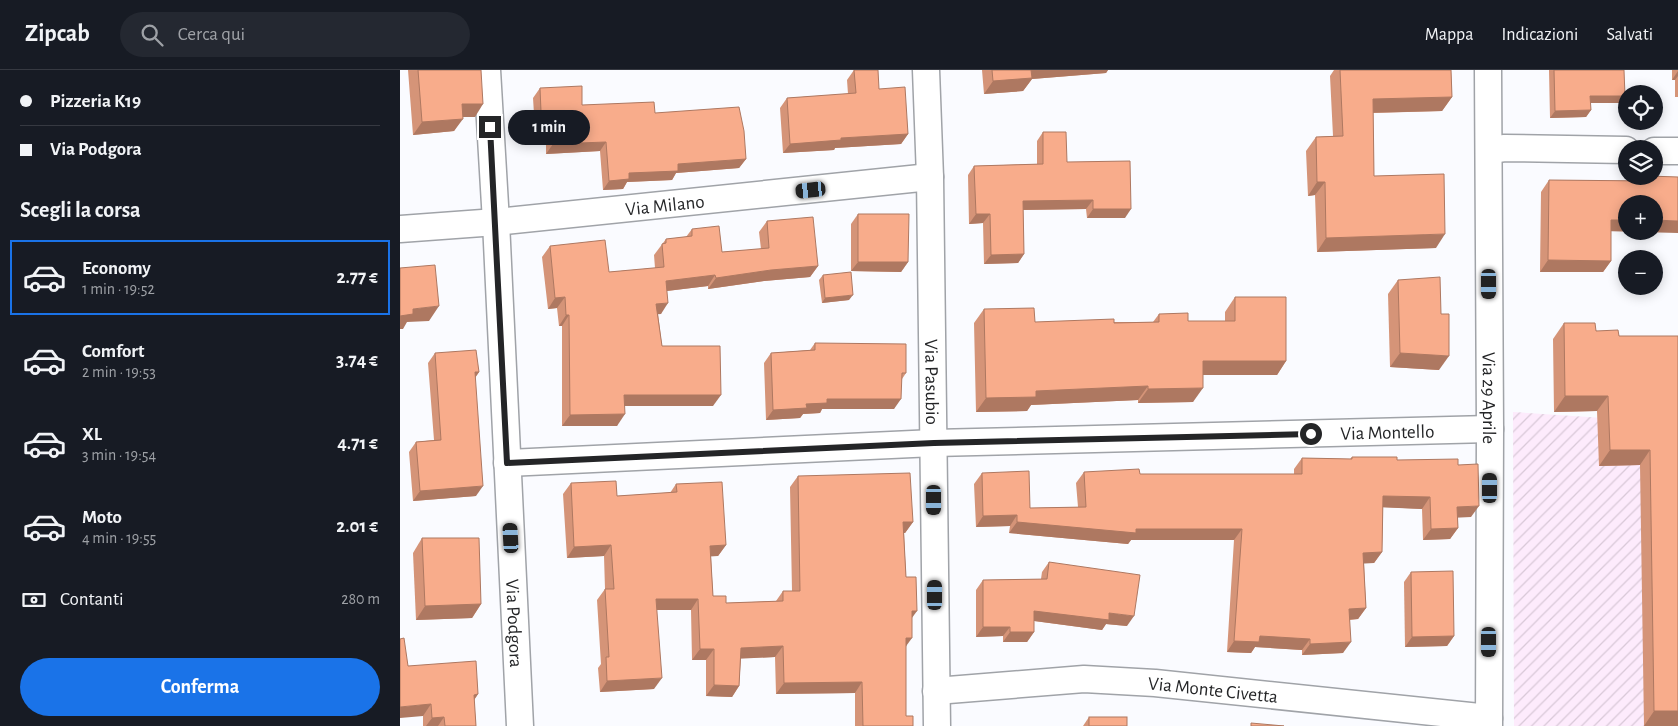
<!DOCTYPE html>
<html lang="it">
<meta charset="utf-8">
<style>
body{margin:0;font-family:"Alegreya Sans",sans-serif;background:#242831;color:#f1f3f6;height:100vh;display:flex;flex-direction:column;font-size:19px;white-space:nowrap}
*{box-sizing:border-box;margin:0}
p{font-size:16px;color:#9ea1a6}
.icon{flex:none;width:28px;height:28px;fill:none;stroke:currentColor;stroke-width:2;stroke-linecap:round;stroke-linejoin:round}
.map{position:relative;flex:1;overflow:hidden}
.side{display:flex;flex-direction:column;background:#171b24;width:400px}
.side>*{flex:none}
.guide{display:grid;align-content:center;height:110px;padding:0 20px;background:#171b24}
.fabs{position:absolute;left:1218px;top:15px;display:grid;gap:10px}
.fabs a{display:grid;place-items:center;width:45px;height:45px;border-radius:50%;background:#171b24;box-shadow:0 2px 12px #0003;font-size:25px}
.end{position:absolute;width:22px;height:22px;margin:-11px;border:6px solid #242527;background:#fff;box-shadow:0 0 0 2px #fff}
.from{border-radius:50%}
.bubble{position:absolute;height:35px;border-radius:18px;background:#171b24;box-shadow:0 2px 12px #0003;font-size:16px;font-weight:700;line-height:35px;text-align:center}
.car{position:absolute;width:15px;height:30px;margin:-15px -8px;border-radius:6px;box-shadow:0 0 4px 1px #0007;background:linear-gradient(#222 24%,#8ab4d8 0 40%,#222 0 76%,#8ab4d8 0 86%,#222 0)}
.guide b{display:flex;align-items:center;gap:18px;height:48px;font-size:19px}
.guide b+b{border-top:1px solid #363941}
.guide i{width:12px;height:12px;background:#f1f3f6}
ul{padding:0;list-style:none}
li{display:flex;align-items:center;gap:15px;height:75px;margin:0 10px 8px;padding:0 10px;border:2px solid transparent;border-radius:0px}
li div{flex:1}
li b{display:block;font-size:19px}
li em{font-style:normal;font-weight:700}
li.selected{border-color:#1a73e8}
li>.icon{width:45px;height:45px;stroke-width:1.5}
h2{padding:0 20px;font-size:22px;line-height:60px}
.pay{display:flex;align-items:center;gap:12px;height:55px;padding:0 20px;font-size:19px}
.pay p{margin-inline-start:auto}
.button{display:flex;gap:10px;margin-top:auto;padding:10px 20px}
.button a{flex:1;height:58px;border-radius:30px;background:#1a73e8;color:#fff;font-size:20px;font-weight:700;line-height:58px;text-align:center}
header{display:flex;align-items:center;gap:30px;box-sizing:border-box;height:70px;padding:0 25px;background:#171b24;border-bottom:1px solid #363941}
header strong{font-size:24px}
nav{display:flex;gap:28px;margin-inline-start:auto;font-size:18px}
.search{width:350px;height:45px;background:#242831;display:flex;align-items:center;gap:12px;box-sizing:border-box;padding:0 18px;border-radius:28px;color:#9ea1a6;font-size:19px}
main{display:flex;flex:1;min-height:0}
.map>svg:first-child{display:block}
</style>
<header>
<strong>Zipcab</strong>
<div class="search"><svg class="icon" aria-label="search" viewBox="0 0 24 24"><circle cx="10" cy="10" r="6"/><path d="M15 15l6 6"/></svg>Cerca qui</div>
<nav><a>Mappa</a><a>Indicazioni</a><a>Salvati</a></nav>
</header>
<main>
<section class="side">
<div class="guide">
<b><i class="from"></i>Pizzeria K19</b>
<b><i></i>Via Podgora</b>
</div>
<h2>Scegli la corsa</h2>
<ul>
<li class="selected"><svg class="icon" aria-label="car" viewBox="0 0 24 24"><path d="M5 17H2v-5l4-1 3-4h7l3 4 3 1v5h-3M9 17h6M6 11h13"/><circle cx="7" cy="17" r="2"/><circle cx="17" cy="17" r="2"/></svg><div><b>Economy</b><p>1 min · 19:52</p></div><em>2.77 €</em></li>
<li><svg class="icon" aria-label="car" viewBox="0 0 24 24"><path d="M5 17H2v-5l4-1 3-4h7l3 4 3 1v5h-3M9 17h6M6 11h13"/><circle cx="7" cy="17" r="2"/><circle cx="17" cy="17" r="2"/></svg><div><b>Comfort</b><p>2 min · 19:53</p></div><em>3.74 €</em></li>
<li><svg class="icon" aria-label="car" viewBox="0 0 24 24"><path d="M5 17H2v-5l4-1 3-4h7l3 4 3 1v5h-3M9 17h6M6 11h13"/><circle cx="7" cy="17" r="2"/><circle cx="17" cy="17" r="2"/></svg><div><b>XL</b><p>3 min · 19:54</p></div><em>4.71 €</em></li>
<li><svg class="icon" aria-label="car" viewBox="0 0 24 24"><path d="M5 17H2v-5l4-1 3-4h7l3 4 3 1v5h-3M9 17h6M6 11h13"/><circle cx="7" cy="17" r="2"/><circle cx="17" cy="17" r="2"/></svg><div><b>Moto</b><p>4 min · 19:55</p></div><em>2.01 €</em></li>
</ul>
<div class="pay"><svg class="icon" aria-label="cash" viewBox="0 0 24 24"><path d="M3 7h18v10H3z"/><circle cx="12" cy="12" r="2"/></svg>Contanti<p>280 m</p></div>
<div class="button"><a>Conferma</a></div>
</section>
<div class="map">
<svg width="1278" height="656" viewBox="0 0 1278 656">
<defs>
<pattern id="industrial-furrows" width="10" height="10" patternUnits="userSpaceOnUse" patternTransform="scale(1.25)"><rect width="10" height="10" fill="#fdebfc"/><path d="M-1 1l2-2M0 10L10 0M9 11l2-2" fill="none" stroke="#d9c9d8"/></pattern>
</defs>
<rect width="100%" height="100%" fill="#fafbff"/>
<polygon fill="url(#industrial-furrows)" points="1113,342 1278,353 1278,656 1114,656"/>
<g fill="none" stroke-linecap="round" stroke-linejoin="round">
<g stroke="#a0a3a8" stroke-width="29">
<g id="street">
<path id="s1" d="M87,0l9,152 24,504"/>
<path id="s2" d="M526,0l4,107 7,549"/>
<path id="s3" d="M1088,0l2,359 -1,297"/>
<polyline points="1089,80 1105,78 1226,80"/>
<polyline points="1254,81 1278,81"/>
<path id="s4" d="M0,159l96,-7 434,-45"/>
<path id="s5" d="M107,393l427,-20 556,-14"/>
<path id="s6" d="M536,621l148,-12 71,4 334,35"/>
</g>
</g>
<use href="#street" stroke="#fff" stroke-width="26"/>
</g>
<g fill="#d59478">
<polygon points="8,0 81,0 75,47 63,47 54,61 13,65"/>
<polygon points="454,0 479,19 508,64 501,74 435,78 434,80 383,83 380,38 387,28 448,24 447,10"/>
<polygon points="582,0 708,0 706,3 632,9 623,21 584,24"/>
<polygon points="934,0 1051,0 1052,27 1042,41 973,43 974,106 1036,178 917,182 915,125 908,126 906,81 916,67 933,66 930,6"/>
<polygon points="1149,0 1224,0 1220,33 1190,33 1191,40 1186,47 1150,48"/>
<polygon points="1272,0 1278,0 1278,27 1275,27 1275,10 1272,10"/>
<polygon points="140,18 182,35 255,43 346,89 339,98 276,103 272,110 227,112 223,119 203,120 200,81 146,84 146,74 136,75 133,28"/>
<polygon points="643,62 667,92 725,148 687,148 686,139 623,140 624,184 618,193 584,194 583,153 569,154 568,105 574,96 637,94 637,71"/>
<polygon points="1248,106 1278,107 1211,161 1211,191 1203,202 1140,202 1141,122 1149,110 1244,111"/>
<polygon points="458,144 508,192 501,202 451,201 451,154"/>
<polygon points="367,151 418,196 410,207 364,211 308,219 308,216 267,221 261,244 258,244 262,276 313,336 224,336 217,356 162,356 162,256 159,256 157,238 148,239 142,187 150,176 209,202 255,198 254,185 266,169 286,167 292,159 322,182 361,179 359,162"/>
<polygon points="423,205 449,230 422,233 419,210"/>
<polygon points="998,210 1041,244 1039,300 990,297 988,224"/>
<polygon points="835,227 886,291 877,305 803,305 793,332 738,333 738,330 631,335 627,341 576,342 574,253 584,239 635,252 753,252 759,244 788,251 825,251 825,242"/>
<polygon points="1164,253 1219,266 1278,266 1278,656 1244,656 1240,395 1199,396 1197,341 1154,342 1153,269"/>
<polygon points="415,273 506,303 502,309 494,339 422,339 420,343 403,344 400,348 366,350 364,293 371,283 410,280"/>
<polygon points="35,283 79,302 75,308 76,426 13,431 9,382 16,372 34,370 28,293"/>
<polygon points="952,387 1058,395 1071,447 1058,447 1058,458 1050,469 1023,470 1022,439 983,437 982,482 974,493 964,493 966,538 958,549 950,550 943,583 902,585 902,580 855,577 851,583 827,582 834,470 731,470 728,474 609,463 610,456 576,457 574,414 582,403 630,438 678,437 676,413 684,402 740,404 894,404 894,399 902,388 950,389"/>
<polygon points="398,406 513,452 505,463 504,463 506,507 512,548 506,577 506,646 513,656 455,656 455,623 376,624 375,587 341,588 339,616 332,627 306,626 306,590 292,590 291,540 256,540 254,619 200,622 198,598 201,594 197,530 205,519 204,486 167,488 163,424 171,413 217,426 270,423 276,414 326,475 318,486 311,486 313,526 326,533 376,531 383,521 392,521 390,417"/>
<polygon points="22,468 81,534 72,548 16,550 13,483"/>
<polygon points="649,492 727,556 706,554 702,560 634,551 634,562 627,572 603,572 603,566 576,567 576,520 583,510 641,509 642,502"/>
<polygon points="1011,502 1054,566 1047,576 1005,577 1004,512"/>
<polygon points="8,596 78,624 74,630 76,656 23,656 23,646"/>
<polygon points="689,647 727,656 683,656"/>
</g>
<g fill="#ae7861">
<polygon points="629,0 708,0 706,3 632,9 623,21 584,24 593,11"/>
<polygon points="1278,1 1278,6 1275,10 1272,10"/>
<polygon points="1190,26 1225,26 1220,33 1185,33"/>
<polygon points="1052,27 1042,41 963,43 973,29"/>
<polygon points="62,34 83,34 75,47 53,47"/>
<polygon points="1191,40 1186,47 1150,48 1155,41"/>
<polygon points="63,49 54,61 13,65 22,52"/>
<polygon points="508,64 501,74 435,78 434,80 383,83 390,74 441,68"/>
<polygon points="142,65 153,65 146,74 136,75"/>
<polygon points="206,72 200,81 146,84 153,74"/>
<polygon points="346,89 339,98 276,103 272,110 227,112 223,119 203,120 209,111 229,103 278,94"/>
<polygon points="917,112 925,112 915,125 908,126"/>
<polygon points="693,130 686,139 617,140 623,131"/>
<polygon points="693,139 731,139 725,148 687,148"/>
<polygon points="576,144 590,144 583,153 569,154"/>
<polygon points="1211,150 1226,150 1226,161 1254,161 1254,150 1278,151 1278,163 1203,161"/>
<polygon points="1045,164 1036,178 917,182 926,168"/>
<polygon points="624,184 618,193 584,194 591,185"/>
<polygon points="1148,190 1211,191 1203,202 1140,202"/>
<polygon points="458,192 508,192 501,202 451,201"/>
<polygon points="418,196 410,207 364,211 308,219 316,208 371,200"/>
<polygon points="315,205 308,216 258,222 266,211"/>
<polygon points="453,225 449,230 422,233 425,228"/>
<polygon points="165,227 157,238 148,239 155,228"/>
<polygon points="268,233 261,244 249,245 256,234"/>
<polygon points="39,236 29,251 7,252 3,259 0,259 0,246 13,239"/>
<polygon points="166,245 169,245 162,256 159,256"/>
<polygon points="1000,283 1049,286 1039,300 990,297"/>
<polygon points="803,291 886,291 877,305 793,305"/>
<polygon points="75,302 79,302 72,312"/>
<polygon points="748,316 738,330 631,335 627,341 576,342 586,328 636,321"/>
<polygon points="803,318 793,332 738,333 748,319"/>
<polygon points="224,325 321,325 313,336 217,336"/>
<polygon points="1165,326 1208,326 1197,341 1154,342"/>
<polygon points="427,329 501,329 494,339 422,339 420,343 403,344 400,348 366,350 373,340"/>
<polygon points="225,344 217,356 162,356 170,345"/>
<polygon points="1210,380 1250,380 1240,395 1199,396"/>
<polygon points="83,416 76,426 13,431 20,421"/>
<polygon points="983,426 1030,427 1022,439 975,437"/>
<polygon points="1079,436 1071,447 1050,448 1057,437"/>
<polygon points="617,445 610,456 576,457 583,446"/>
<polygon points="503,452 513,452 505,463 496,463"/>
<polygon points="617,452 842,459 834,470 731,470 728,474 609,463"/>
<polygon points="1058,458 1050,469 1023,470 1031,459"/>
<polygon points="211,475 204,486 167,488 174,477"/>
<polygon points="326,475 318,486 302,487 310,476"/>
<polygon points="982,482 974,493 956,494 963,483"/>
<polygon points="256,529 298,529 291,540 248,540"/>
<polygon points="81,534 72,548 16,550 25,536"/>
<polygon points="966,538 958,549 942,550 949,539"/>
<polygon points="512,541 517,541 509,552"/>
<polygon points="634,541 709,543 734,546 727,556 706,554 702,560 627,550"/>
<polygon points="583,557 610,557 603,566 576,567"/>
<polygon points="610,562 634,562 627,572 603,572"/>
<polygon points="860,566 910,569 902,580 855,577 851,583 827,582 834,571"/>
<polygon points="1054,566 1047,576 1005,577 1012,567"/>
<polygon points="506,568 512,568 504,579"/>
<polygon points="951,572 943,583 902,585 910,574"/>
<polygon points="383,576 375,587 334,589 341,578"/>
<polygon points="300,579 314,579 306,590 292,590"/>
<polygon points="262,608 254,619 200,622 207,611"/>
<polygon points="462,612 455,623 376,624 384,613"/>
<polygon points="314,615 339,616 332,627 306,626"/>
<polygon points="78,624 70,636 74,625"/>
<polygon points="31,634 23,646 0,648 0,637"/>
<polygon points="1254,641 1278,641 1278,656 1244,656"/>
<polygon points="44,647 38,656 26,656 32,648"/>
</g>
<g fill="#f8ac8b" stroke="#ae7861">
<polygon points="18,0 81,0 83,34 62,34 63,49 22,52"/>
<polygon points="454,0 478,0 479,19 505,17 508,64 441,68 441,70 390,74 387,28 456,23"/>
<polygon points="592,0 631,0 632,8 593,11"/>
<polygon points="940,0 1051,0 1052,27 973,29 974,106 1044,104 1045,164 926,168 925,112 917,112 916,67 943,66"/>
<polygon points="1154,0 1224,0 1225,26 1190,26 1191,40 1155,41"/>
<polygon points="182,16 182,35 254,32 255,43 339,37 344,61 346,89 278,94 278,101 229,103 229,109 209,111 206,72 153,74 153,65 142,65 140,18"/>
<polygon points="643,62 666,62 667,92 730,91 731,139 693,139 693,130 623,131 624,184 591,185 590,144 576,144 574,96 643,94"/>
<polygon points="1248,106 1278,107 1278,151 1254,150 1254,134 1226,134 1226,150 1211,150 1211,191 1148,190 1149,110 1248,111"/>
<polygon points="458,144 509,144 508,192 458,192"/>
<polygon points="413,147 418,196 371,200 316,208 315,205 266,211 268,233 256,234 262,276 320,276 321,325 224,325 225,344 170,345 169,245 166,245 165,227 155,228 150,176 205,170 209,202 264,197 262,174 266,173 266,169 292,166 292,159 319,156 322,182 369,178 367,151"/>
<polygon points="35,195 39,236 13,239 13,244 0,246 0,198"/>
<polygon points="451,202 453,225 425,228 423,205"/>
<polygon points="1040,207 1041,244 1049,244 1049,286 1000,283 998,210"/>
<polygon points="835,227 886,227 886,291 803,291 803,318 748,319 748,316 636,321 636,327 586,328 584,239 634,238 635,252 714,249 714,253 759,252 759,244 788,243 788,251 835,251"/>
<polygon points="1164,253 1195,253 1196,261 1218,260 1219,266 1278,266 1278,641 1254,641 1250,380 1210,380 1208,326 1165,326"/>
<polygon points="415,273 506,274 506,303 502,303 501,329 427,329 427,333 406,334 407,338 373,340 371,283 415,280"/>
<polygon points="76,280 79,302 75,302 83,416 20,421 16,372 41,370 35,283"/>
<polygon points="952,387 997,387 997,390 1058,389 1058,395 1078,394 1079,436 1057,437 1058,458 1031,459 1030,427 983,426 982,482 963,483 966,538 949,539 951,572 910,574 910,569 860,566 859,572 834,571 842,459 736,459 736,463 617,452 617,445 583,446 582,403 629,401 630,438 686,437 684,402 739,399 740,404 902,404 902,388 952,389"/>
<polygon points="510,403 513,452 503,452 506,507 516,507 517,541 512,541 512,568 506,568 506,646 513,646 513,656 463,656 462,612 384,613 383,576 341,578 339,616 314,615 314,579 300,579 298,529 256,529 262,608 207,611 206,587 209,587 205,519 214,519 211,475 174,477 171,413 216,411 217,426 277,422 276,414 322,412 326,475 310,476 313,526 326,526 326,533 383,531 383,521 400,521 398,406"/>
<polygon points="22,468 79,468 81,534 25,536"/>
<polygon points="649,492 740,505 734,546 709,543 709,550 634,541 634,562 610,562 610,557 583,557 583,510 647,509"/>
<polygon points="1053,501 1054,566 1012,567 1011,502"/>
<polygon points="4,568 8,596 76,591 78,624 74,625 76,656 45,656 44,647 32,648 31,634 0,637 0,569"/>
<rect x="689" y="647" width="38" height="9"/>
<polygon points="851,653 884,656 851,656"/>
</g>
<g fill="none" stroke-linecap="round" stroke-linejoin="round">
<polyline stroke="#242527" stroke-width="6" points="90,57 107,393 534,373 911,364"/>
</g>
<g text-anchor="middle" stroke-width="4" stroke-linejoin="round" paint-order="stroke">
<g font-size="19" fill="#242527" stroke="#fff">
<text dy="7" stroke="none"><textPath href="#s4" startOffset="266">Via Milano</textPath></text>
<text dy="7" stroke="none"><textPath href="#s2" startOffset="312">Via Pasubio</textPath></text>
<text dy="7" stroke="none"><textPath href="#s3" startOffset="328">Via 29 Aprile</textPath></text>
<text dy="7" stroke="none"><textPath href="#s5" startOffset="881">Via Montello</textPath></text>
<text dy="7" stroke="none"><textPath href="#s1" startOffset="554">Via Podgora</textPath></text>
<text dy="7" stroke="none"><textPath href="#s6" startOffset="278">Via Monte Civetta</textPath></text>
</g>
</g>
</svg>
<div class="fabs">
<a><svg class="icon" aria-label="locate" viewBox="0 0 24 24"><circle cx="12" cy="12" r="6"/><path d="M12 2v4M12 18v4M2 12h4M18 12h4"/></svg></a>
<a><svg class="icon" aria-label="layers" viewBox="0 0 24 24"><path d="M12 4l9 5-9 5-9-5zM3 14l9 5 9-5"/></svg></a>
<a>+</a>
<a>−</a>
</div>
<i class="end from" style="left:911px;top:364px"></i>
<i class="end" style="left:90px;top:57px"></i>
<div class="bubble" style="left:108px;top:40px;width:82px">1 min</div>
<i class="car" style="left:411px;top:120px;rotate:264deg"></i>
<i class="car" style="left:1089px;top:214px;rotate:180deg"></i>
<i class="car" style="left:1090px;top:418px;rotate:0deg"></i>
<i class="car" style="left:534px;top:430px;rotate:180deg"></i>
<i class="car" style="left:111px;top:468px;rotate:357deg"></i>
<i class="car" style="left:535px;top:525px;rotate:0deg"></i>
<i class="car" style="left:1089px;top:572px;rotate:180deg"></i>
</div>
</main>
